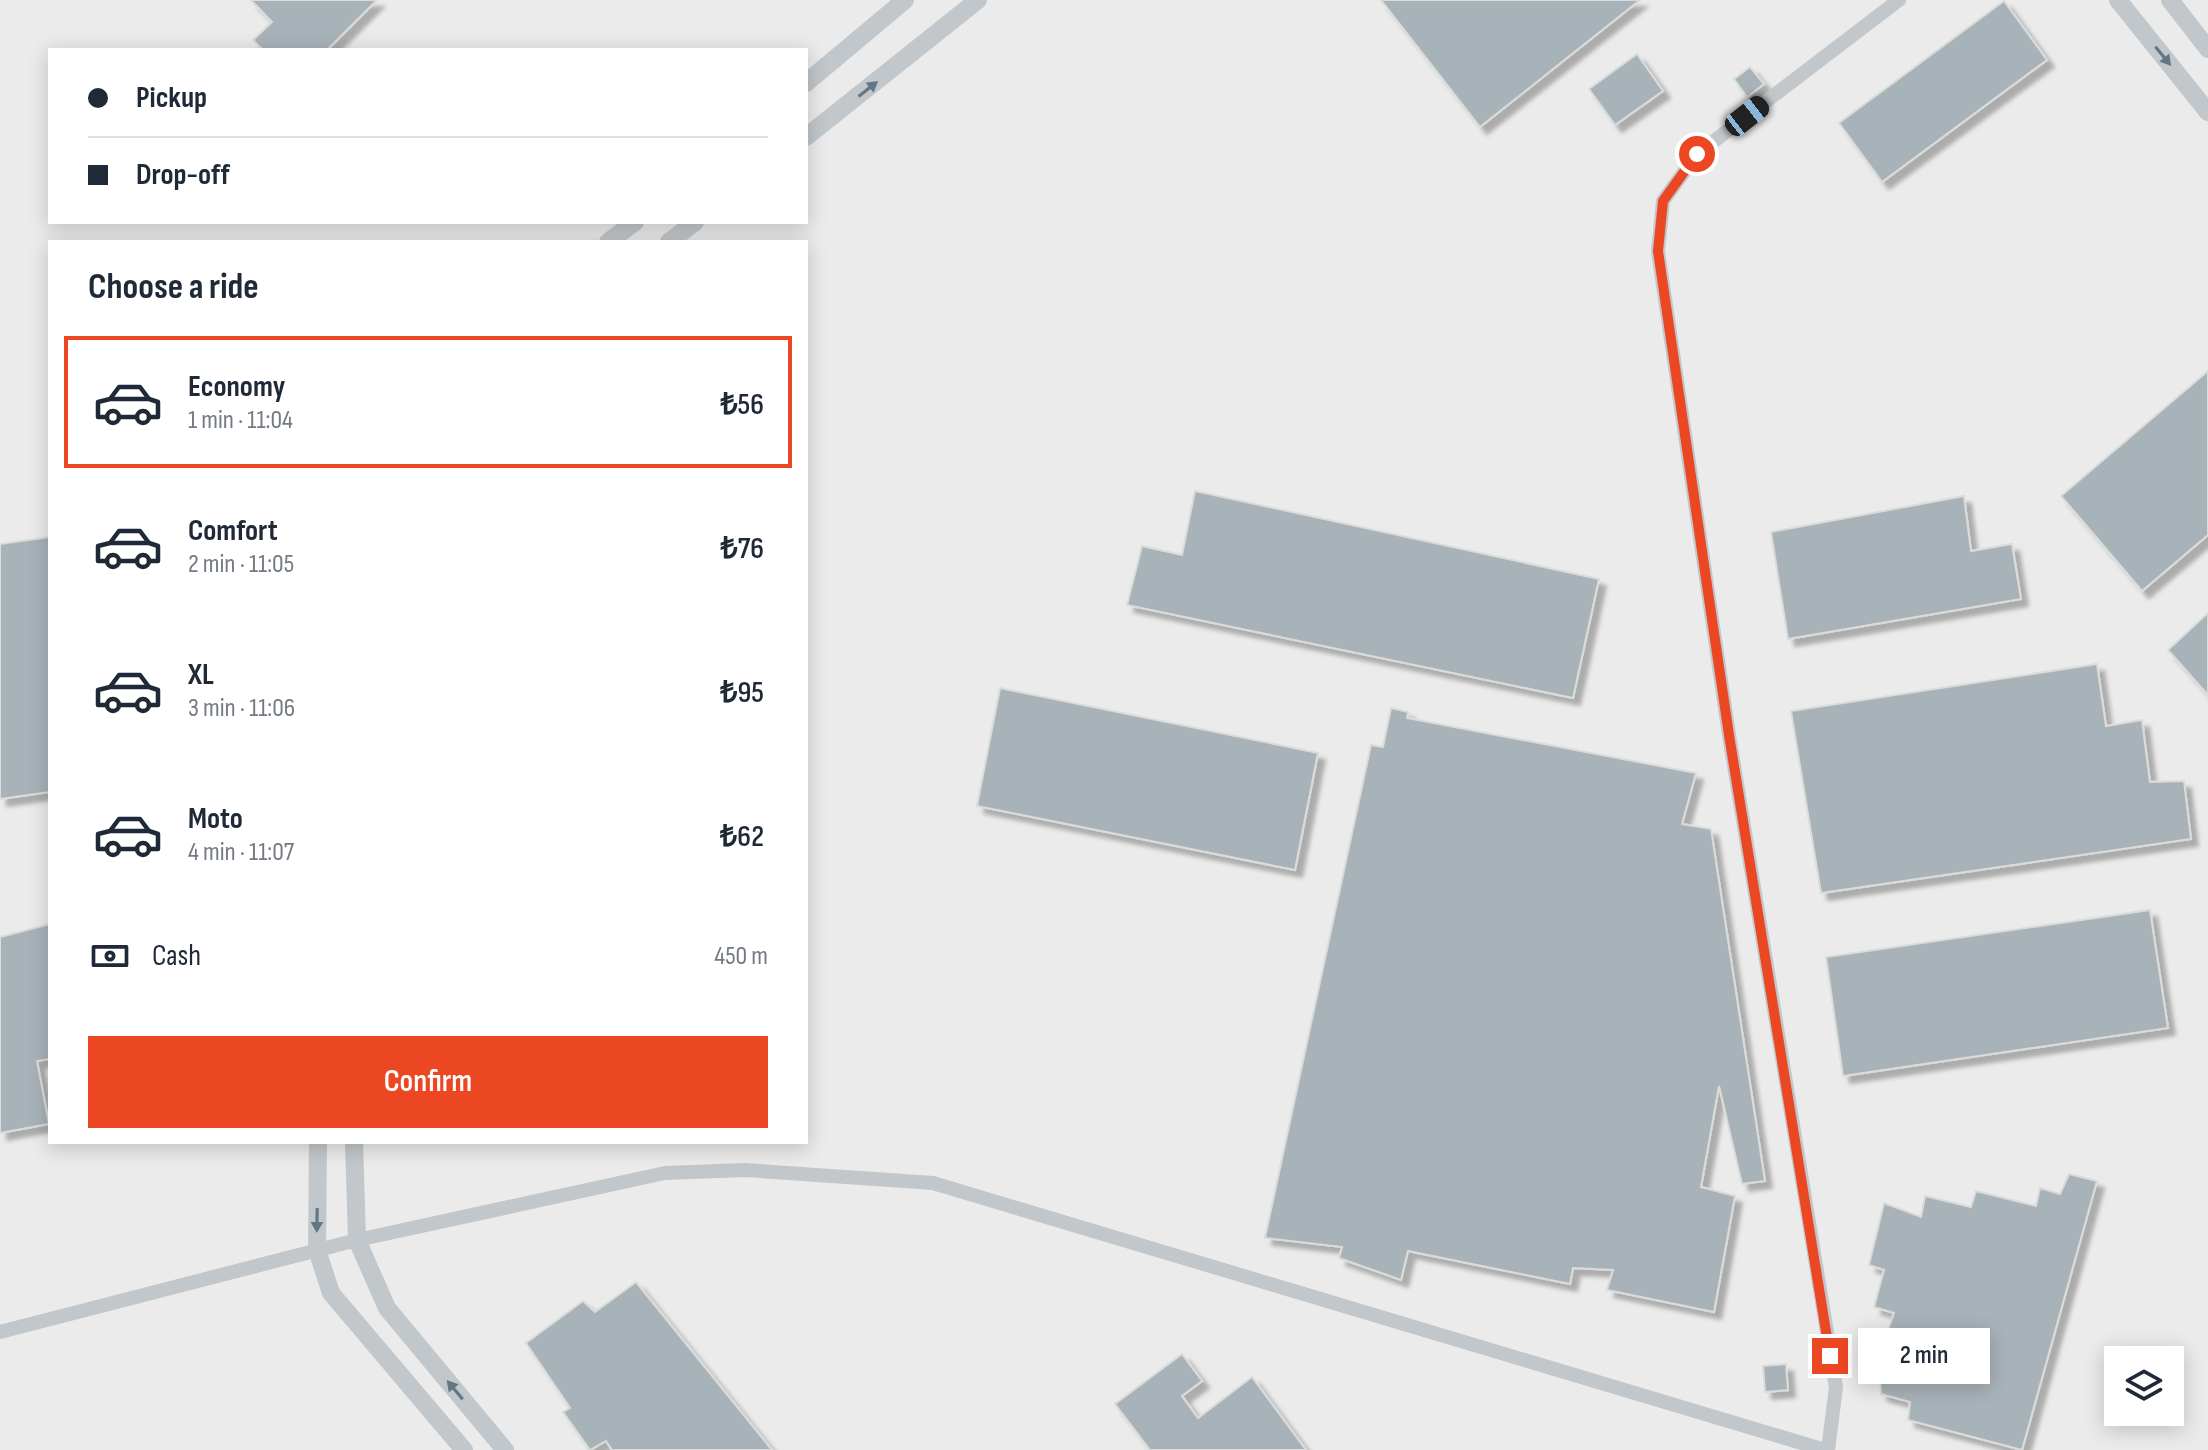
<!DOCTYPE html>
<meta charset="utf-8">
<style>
body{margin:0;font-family:"Sofia Sans Condensed",sans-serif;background:#f2f2f3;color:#1f2937;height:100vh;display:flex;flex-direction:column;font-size:30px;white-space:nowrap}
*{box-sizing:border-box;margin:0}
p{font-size:26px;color:#747a83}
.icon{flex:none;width:44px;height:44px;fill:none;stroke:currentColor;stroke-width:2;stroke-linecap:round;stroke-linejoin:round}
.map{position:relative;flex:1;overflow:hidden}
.details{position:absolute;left:48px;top:240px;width:760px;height:904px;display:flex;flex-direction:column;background:#fff;border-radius:0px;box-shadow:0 4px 20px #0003}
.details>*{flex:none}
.hud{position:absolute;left:48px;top:48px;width:760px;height:176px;border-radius:0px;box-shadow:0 4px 20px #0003;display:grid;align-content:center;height:176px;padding:0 40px;background:#fff}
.controls{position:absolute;left:2104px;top:1346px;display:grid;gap:16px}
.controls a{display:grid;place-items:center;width:80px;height:80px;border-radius:0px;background:#fff;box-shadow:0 4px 20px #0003;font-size:40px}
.end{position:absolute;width:36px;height:36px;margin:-18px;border:10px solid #ec4723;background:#fff;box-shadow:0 0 0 4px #fff}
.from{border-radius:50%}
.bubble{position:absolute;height:56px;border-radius:0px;background:#fff;box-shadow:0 4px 20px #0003;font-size:26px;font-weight:600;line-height:56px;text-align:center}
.car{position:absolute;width:24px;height:48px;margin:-24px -12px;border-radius:10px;box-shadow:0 0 6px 2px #0007;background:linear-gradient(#222 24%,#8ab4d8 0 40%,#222 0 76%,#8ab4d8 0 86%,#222 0)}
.hud b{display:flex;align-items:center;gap:28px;height:76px;font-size:30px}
.hud b+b{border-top:2px solid #e0e1e3}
.hud i{width:20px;height:20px;background:#1f2937}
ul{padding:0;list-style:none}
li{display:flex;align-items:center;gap:24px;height:132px;margin:0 16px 12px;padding:0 24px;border:4px solid transparent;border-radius:0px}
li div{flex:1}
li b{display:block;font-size:30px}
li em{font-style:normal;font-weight:600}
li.selected{border-color:#ec4723}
li>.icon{width:72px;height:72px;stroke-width:1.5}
h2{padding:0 40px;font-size:36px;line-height:96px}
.pay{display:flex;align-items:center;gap:20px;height:88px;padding:0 40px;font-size:30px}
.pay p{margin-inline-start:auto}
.action{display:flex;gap:16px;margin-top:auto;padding:16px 40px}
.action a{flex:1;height:92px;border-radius:0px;background:#ec4723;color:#fff;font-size:32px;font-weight:600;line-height:92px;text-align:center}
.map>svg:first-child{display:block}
</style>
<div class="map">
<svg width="2208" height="1450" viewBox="0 0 2208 1450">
<defs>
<filter id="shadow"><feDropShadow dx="7" dy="7" stdDeviation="2" flood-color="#0004"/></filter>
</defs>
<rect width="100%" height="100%" fill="#f9f9f6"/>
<path fill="#eaebea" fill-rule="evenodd" d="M0,0h2208v1450h-2208zM50,50h756v172h-756zM50,242h756v900h-756zM2118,1360h52v52h-52z"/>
<g fill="#a8b3b9" stroke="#dbdbd9" stroke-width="2" filter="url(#shadow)">
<polygon points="251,0 377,0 327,50 263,50 253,40 272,22"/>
<polygon points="1381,0 1640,0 1480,127"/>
<polygon points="2004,1 2047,60 1882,182 1839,123"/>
<polygon points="1637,54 1663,91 1615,125 1589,89"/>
<polygon points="1750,67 1764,84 1747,97 1734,79"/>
<polygon points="2208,371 2208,535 2142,591 2061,496"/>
<polygon points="1195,491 1599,579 1573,698 1127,605 1142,546 1182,555"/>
<polygon points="1964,496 1971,551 2012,544 2021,599 1788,639 1771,532"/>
<polygon points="50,537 50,792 0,799 0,544"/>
<polygon points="2208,613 2208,695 2168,650"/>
<polygon points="2097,664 2106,726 2142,720 2150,782 2184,781 2191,839 1821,893 1791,711"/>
<polygon points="1000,688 1318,753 1295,870 977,806"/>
<polygon points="1391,708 1408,712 1407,718 1696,773 1682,824 1711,829 1765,1181 1742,1184 1719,1086 1701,1187 1735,1196 1714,1312 1607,1290 1613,1270 1573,1268 1570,1284 1408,1251 1401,1280 1339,1258 1342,1247 1265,1238 1371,745 1383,747"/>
<polygon points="2150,910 2168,1028 1843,1076 1826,957"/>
<polygon points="50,924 50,1059 37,1061 49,1124 0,1133 0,937"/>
<polygon points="2069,1174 2097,1181 2022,1450 1908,1420 1910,1402 1881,1394 1879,1356 1894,1313 1874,1307 1884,1270 1869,1265 1884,1203 1921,1217 1925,1196 1971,1207 1976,1191 2036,1206 2040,1188 2060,1194"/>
<polygon points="636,1282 772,1450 612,1450 606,1441 590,1450 563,1412 570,1408 526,1343 583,1301 595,1312"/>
<polygon points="1182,1354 1202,1381 1182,1396 1198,1418 1252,1377 1306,1450 1150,1450 1115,1404"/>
<polygon points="1786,1364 1788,1390 1765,1392 1763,1366"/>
</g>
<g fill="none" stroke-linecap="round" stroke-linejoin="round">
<g stroke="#c2c7cb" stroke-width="14">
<polyline points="0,1332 357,1240 665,1173 745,1170 933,1183 1825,1450"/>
<polyline points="1828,1450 1836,1387 1729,735 1658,251 1663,201 1697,154 1899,0"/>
</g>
<g stroke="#c2c7cb" stroke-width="18">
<polyline points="2118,0 2208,112"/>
<polyline points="2170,0 2208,49"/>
<polyline points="806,83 905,0"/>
<polyline points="806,137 978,0"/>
<polyline points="608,242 635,222"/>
<polyline points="669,242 695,222"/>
<polyline points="318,1142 317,1250 331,1293 464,1450"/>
<polyline points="354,1142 357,1240 387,1308 505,1450"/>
</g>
</g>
<defs><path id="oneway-solid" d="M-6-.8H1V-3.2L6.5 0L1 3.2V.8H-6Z" transform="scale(2)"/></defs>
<g fill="#627783">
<use href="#oneway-solid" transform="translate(2163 56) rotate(51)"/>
<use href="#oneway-solid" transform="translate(868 89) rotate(-38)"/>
<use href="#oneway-solid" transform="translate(317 1220) rotate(91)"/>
<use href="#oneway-solid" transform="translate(455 1390) rotate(-130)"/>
</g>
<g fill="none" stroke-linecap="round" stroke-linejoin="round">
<polyline stroke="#ec4723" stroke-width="10" points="1697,154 1663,201 1658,251 1729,735 1830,1356"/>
</g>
</svg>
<div class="controls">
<a><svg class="icon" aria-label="layers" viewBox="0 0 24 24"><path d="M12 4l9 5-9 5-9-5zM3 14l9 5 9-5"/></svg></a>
</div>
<i class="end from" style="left:1697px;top:154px"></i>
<i class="end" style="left:1830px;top:1356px"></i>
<div class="bubble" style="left:1858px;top:1328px;width:132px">2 min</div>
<i class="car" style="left:1747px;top:116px;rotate:52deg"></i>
<div class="hud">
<b><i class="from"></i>Pickup</b>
<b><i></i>Drop-off</b>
</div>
<section class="details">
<h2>Choose a ride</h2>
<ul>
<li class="selected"><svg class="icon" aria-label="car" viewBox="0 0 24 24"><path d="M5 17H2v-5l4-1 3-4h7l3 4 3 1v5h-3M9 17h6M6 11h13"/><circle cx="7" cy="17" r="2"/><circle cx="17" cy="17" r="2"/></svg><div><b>Economy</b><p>1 min · 11:04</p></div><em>₺56</em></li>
<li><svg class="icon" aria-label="car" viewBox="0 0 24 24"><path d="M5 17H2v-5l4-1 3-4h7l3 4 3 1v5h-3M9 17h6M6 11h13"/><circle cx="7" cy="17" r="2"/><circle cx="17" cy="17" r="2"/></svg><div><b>Comfort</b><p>2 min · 11:05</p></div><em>₺76</em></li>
<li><svg class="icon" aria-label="car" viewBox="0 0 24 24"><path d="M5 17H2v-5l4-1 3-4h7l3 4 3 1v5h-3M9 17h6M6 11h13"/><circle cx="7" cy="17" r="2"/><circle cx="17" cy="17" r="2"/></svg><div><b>XL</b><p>3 min · 11:06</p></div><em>₺95</em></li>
<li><svg class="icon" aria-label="car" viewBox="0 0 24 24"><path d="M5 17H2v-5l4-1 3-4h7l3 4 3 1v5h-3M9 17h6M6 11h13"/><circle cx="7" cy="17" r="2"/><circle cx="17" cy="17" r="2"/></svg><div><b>Moto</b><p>4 min · 11:07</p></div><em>₺62</em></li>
</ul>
<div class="pay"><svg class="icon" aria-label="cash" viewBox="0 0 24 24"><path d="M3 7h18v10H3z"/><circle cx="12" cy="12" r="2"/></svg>Cash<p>450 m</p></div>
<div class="action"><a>Confirm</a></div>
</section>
</div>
